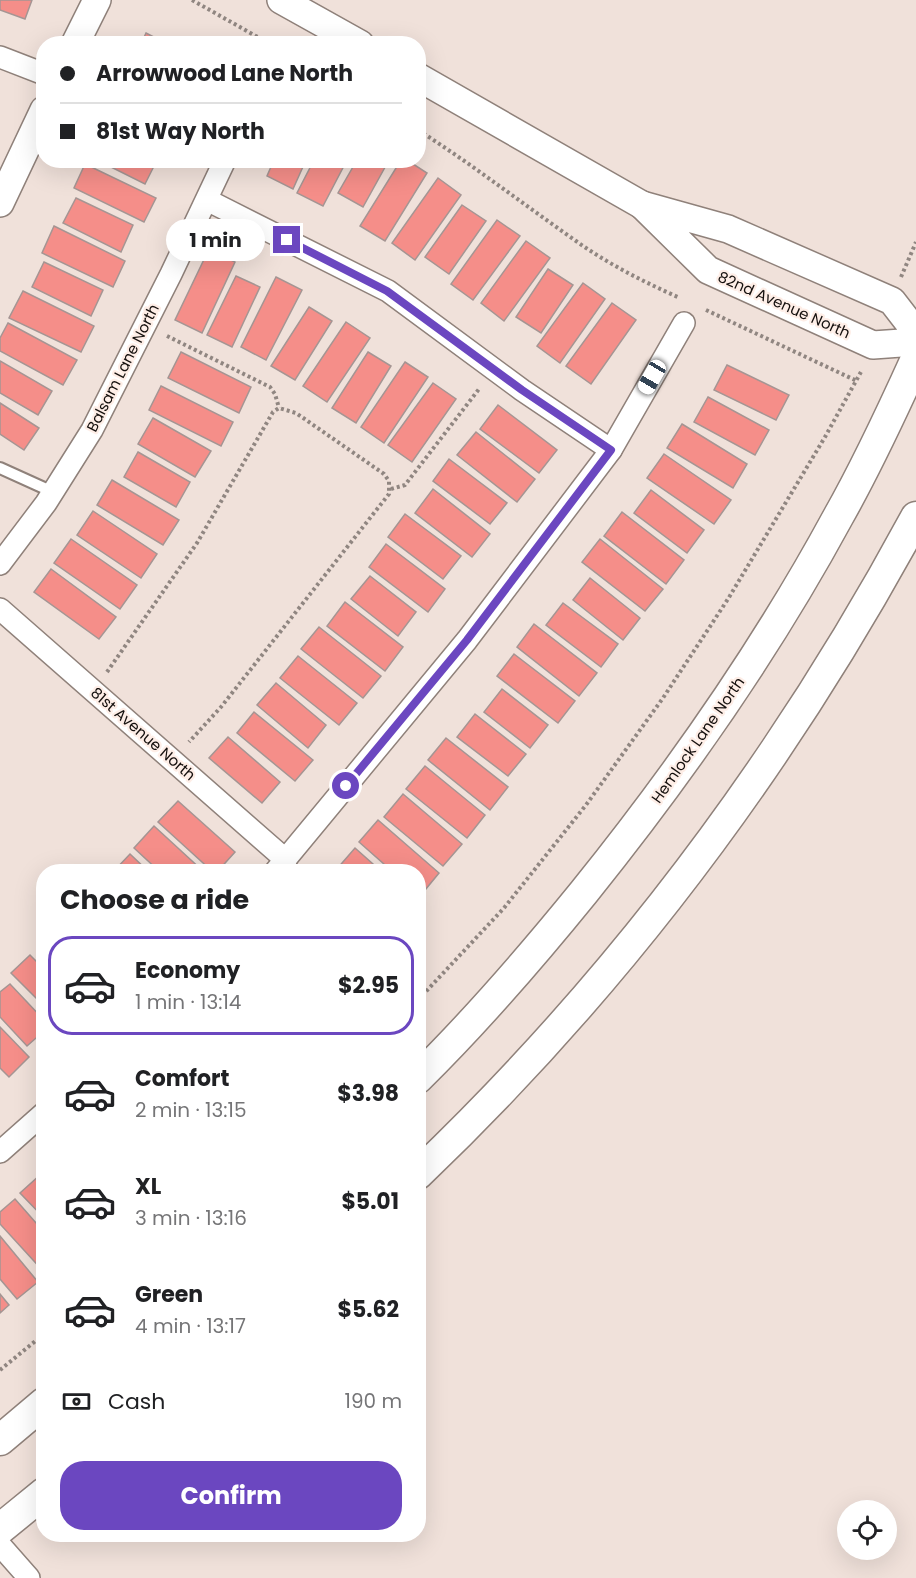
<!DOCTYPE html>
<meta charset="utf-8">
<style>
body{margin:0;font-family:Poppins,sans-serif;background:#f6f6f6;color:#202124;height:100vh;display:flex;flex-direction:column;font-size:22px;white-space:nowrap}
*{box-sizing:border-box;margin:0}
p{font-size:20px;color:#757577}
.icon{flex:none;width:33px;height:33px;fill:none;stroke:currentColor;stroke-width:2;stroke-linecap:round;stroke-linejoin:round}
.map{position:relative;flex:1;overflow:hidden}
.side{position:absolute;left:36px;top:864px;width:390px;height:678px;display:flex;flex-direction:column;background:#fff;border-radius:24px;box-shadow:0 6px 24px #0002}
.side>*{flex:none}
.top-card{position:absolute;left:36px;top:36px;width:390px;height:132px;border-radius:24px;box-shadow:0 6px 24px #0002;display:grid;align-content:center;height:132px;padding:0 24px;background:#fff}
.tools{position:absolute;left:837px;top:1500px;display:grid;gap:12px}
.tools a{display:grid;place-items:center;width:60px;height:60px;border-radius:50%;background:#fff;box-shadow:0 6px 24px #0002;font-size:30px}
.end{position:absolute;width:27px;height:27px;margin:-14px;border:8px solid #6b47c0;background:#fff;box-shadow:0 0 0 3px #fff}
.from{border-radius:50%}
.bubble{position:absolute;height:42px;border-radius:21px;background:#fff;box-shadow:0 6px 24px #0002;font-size:20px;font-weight:700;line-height:42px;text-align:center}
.car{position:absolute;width:18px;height:36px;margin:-18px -9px;border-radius:8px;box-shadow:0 0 4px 2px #0007;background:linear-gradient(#fff 24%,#345 0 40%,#fff 0 76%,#345 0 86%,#fff 0)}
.top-card b{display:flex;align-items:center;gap:21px;height:57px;font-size:22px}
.top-card b+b{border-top:2px solid #e0e0e0}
.top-card i{width:15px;height:15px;background:#202124}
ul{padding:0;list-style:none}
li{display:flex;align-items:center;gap:18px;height:99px;margin:0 12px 9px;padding:0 12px;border:3px solid transparent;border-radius:24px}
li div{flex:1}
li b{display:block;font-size:22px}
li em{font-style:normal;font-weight:700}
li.on{border-color:#6b47c0}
li>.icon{width:54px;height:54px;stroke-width:1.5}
h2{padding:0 24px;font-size:27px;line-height:72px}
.pay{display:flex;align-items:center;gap:15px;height:66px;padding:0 24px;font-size:22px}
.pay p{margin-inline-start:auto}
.action{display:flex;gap:12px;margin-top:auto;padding:12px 24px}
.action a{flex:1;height:69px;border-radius:24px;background:#6b47c0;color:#fff;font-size:24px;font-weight:700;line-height:69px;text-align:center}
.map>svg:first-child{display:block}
</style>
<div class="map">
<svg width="916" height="1578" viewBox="0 0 916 1578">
<rect width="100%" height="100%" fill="#f0e1da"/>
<g fill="#f58e89" stroke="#a59593" stroke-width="1.5">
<polygon points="0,0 32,0 25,19 0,10"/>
<polygon points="146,33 167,44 141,44"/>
<polygon points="97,160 157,160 145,184"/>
<polygon points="274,160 306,160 293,189 267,176"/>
<polygon points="314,160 347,160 323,206 297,193"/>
<polygon points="357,160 389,160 363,207 338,193"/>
<polygon points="401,160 407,160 427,173 385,241 360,226"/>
<polygon points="85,164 156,198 144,222 74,188"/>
<polygon points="438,178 461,195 415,260 392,243"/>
<polygon points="76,198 133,225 121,252 63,223"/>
<polygon points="462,205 486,221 449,274 425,257"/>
<polygon points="497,220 520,236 473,300 451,284"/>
<polygon points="54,226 125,261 113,287 42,253"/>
<polygon points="526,241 550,258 504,321 481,303"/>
<polygon points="209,249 235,262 202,333 175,320"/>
<polygon points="44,262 103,290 91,316 32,287"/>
<polygon points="548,269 573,285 541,333 516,317"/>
<polygon points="236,276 260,287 232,347 207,335"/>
<polygon points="276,277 302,290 266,360 241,347"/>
<polygon points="583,283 605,299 560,363 537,346"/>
<polygon points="23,291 94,326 81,352 9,318"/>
<polygon points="612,303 636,320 591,384 566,366"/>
<polygon points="309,307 332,321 295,380 271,366"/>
<polygon points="346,322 370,338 327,402 303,386"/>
<polygon points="8,323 77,360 63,385 0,351 0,338"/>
<polygon points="181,352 251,387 239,413 168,378"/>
<polygon points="368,352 391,366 356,423 332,408"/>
<polygon points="0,361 52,391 38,415 0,393"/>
<polygon points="405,362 428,377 384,443 361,427"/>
<polygon points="727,365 789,395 776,420 714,390"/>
<polygon points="433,383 456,399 412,462 388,445"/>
<polygon points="161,386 233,422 221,446 149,410"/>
<polygon points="708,397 769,430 755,455 694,422"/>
<polygon points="0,403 39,428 24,450 0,434"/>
<polygon points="498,405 557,450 539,473 480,429"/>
<polygon points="153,418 211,451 195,477 138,444"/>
<polygon points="682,424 747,464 733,488 667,448"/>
<polygon points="476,432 535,479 517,502 457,455"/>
<polygon points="138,452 190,482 176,507 124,477"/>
<polygon points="664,454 731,500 714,524 647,478"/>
<polygon points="449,459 507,503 490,524 433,481"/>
<polygon points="112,480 179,520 163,545 97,505"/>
<polygon points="433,489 490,534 472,557 415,513"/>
<polygon points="651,490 704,530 687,553 634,513"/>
<polygon points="93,511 157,554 141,578 77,535"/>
<polygon points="622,512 684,560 666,584 604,536"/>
<polygon points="405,514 461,556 443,579 388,537"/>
<polygon points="71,539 137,585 120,609 54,563"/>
<polygon points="600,539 663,589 645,611 582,562"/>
<polygon points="386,544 445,589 428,612 369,567"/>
<polygon points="51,569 116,617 99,639 34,592"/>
<polygon points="370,576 416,612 398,636 351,599"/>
<polygon points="590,578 640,618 623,640 573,600"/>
<polygon points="345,602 403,647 385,671 327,626"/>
<polygon points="563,603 618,644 601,667 546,625"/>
<polygon points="534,624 597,673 579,696 517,647"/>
<polygon points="319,627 381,676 363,698 301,649"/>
<polygon points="514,654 575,701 558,723 497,676"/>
<polygon points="298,656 357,703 339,725 280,678"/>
<polygon points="276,683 326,725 308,748 257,705"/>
<polygon points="502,689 548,725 530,748 484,712"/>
<polygon points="254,712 313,760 295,781 237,733"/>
<polygon points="475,714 526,754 508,776 457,737"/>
<polygon points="228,737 280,782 262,803 209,758"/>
<polygon points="446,738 508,787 490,810 428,760"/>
<polygon points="425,766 485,815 467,838 406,789"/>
<polygon points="403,794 462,844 443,866 384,817"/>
<polygon points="178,801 235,852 217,872 213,872 158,822"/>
<polygon points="378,820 439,873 421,895 418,893 418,872 393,872 359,842"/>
<polygon points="154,826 204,872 160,872 134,848"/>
<polygon points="355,848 382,872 338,872 336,870"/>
<polygon points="130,854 149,872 113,872"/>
<polygon points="30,955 44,969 44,1006 11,973"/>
<polygon points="10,984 44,1020 44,1031 27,1046 0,1017 0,992"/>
<polygon points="0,1027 29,1057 9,1077 0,1068"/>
<polygon points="40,1175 44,1178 44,1218 20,1193"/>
<polygon points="15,1199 44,1232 44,1272 0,1224 0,1212"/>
<polygon points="0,1236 38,1282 17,1299 0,1279"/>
<polygon points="0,1294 9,1305 0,1313"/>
</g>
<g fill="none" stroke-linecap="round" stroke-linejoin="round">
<g stroke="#8f817a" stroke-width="14">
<polyline id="service" points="0,468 53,492"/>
</g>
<g stroke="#8f817a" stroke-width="24">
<g id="minor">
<polyline points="0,57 44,74"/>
<polyline points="207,200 388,291 522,390 611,450"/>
<polyline points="0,564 46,503 92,430 171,274 225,160"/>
<polyline points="0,609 286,860"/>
<polyline points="275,872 467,640 611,450 684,323"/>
<polyline points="0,1152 44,1113"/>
<polyline points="0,1545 29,1578"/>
</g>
</g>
<g stroke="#8f817a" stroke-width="30">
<g id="tertiary">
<polyline points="281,0 360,44"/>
<polyline points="75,44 97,0"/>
<polyline points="418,77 642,205"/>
<polyline points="0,203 44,110"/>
<polyline points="916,332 892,301 728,229 642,205 708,270 873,345 916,342"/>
</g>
</g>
<g stroke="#8f817a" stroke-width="33">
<g id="secondary">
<path d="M418,1078c60,-59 114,-122 166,-186 95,-118 182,-242 254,-375 29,-51 54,-105 78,-158"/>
<path d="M418,1174c200,-191 367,-414 498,-657"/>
<polyline points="0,1440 44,1403"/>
<polyline points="0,1529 44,1493"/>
</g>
</g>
<g stroke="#908681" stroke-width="4" stroke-dasharray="3 3" stroke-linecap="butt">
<polyline points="192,0 270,44"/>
<path d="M418,130c55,35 105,74 158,111 32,23 68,41 104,57"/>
<polyline points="901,277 916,242"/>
<polyline points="706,310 857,381"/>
<polyline points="167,336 270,387 275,394 279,408"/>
<polyline points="391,489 405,485 479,389"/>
<polyline points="107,672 197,543 273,412 279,408 296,413 384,474 389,481 389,494 221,707 189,742"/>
<polyline points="418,1000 504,908 586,805 663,698 728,599 825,437 862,370"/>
<polyline points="0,1370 44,1334"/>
</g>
<use href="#service" stroke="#fff" stroke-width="10"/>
<use href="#minor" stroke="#fff" stroke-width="21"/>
<use href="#tertiary" stroke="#fff" stroke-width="27"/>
<use href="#secondary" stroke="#fff" stroke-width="30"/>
</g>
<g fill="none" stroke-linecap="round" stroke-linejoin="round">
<polyline stroke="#6b47c0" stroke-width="8" points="287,240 387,291 522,390 611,450 467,640 346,786"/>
</g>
<g text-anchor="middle" stroke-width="4.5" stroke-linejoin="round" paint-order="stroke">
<g font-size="15" fill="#140f0d" stroke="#feeee7">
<text transform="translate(784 305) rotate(24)" y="5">82nd Avenue North</text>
<text transform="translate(123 368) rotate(-63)" y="5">Balsam Lane North</text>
<text transform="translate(143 734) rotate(41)" y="5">81st Avenue North</text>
<text transform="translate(698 740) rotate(-55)" y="5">Hemlock Lane North</text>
</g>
</g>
</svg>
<div class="tools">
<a><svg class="icon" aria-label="locate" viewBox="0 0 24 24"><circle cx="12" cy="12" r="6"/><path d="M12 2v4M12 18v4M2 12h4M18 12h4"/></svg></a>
</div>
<i class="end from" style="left:346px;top:786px"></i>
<i class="end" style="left:287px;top:240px"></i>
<div class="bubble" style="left:166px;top:219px;width:99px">1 min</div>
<i class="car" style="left:652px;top:377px;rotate:210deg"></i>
<div class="top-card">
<b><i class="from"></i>Arrowwood Lane North</b>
<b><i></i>81st Way North</b>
</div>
<section class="side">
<h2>Choose a ride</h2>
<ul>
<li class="on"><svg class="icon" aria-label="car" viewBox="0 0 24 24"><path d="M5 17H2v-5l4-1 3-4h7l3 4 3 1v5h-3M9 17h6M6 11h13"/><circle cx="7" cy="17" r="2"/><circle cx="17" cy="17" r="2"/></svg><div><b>Economy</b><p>1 min · 13:14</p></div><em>$2.95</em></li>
<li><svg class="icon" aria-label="car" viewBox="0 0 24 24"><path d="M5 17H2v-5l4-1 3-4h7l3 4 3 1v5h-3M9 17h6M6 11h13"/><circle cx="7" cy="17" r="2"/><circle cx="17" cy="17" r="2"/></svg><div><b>Comfort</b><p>2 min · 13:15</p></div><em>$3.98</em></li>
<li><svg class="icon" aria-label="car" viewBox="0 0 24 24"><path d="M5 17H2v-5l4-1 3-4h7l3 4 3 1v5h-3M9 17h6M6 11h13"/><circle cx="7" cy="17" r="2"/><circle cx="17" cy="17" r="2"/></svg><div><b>XL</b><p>3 min · 13:16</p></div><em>$5.01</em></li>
<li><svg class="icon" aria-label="car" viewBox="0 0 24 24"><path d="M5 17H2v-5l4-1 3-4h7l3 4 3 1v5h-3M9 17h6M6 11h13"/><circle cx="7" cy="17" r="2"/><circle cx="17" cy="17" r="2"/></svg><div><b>Green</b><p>4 min · 13:17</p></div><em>$5.62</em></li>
</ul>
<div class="pay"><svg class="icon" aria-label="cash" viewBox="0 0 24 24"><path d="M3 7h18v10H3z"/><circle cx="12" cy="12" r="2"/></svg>Cash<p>190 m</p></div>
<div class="action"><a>Confirm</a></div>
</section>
</div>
